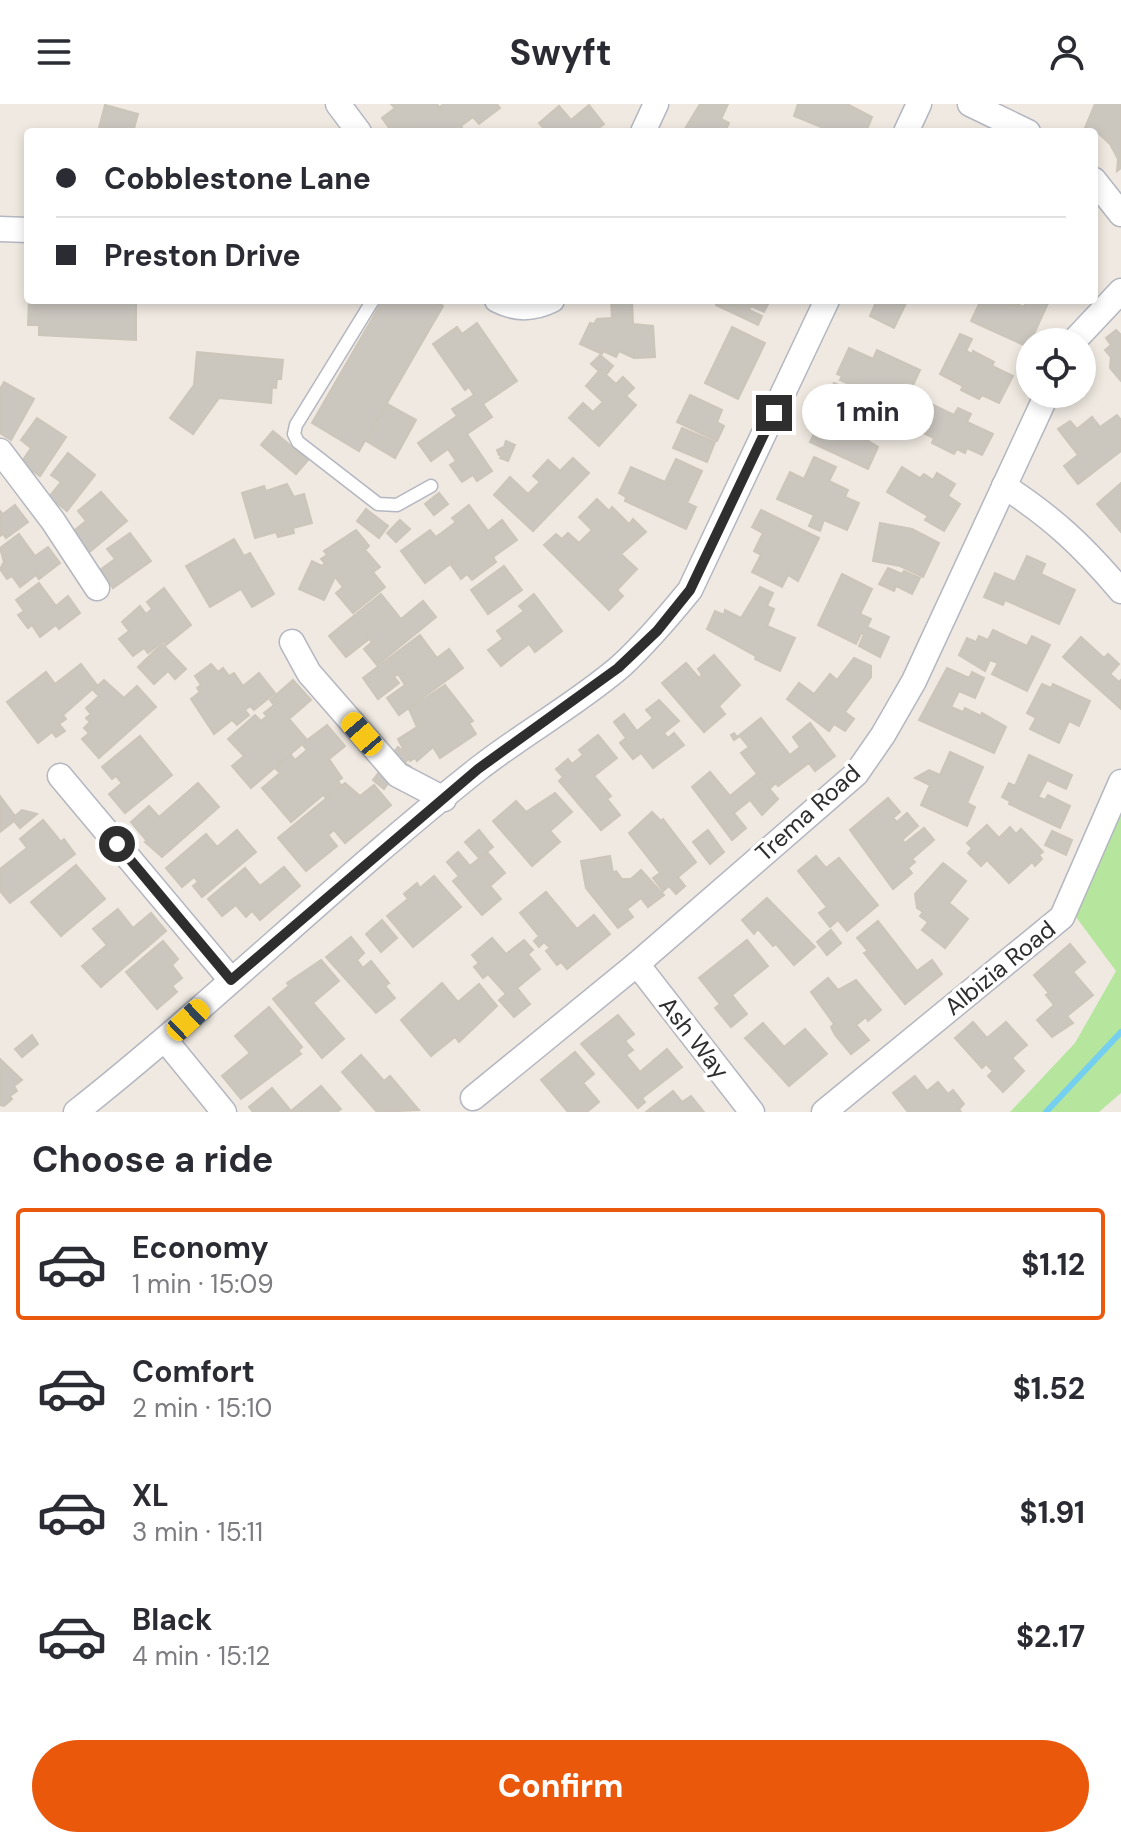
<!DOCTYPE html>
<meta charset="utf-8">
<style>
body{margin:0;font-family:"DM Sans",sans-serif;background:#f2f2f3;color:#2b2b33;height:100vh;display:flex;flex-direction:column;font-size:30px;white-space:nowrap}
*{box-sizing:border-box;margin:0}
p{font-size:26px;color:#7c7c81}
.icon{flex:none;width:44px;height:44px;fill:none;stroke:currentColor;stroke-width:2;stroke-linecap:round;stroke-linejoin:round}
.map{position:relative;height:1008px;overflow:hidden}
.drawer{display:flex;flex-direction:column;background:#fff;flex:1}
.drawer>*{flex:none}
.top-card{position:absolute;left:24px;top:24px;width:1074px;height:176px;border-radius:8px;box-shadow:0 4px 12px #0003;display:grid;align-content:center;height:176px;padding:0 32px;background:#fff}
.controls{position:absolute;left:1016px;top:224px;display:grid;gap:16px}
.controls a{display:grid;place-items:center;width:80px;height:80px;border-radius:50%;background:#fff;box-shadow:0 4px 12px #0003;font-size:40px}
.end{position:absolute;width:36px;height:36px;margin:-18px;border:10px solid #2e2e2e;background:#fff;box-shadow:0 0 0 4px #fff}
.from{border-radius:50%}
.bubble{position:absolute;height:56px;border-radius:28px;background:#fff;box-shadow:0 4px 12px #0003;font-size:26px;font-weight:700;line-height:56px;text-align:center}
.car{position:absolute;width:24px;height:48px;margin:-24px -12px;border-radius:10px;box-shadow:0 0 6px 2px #0007;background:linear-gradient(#f5c518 24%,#345 0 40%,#f5c518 0 76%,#345 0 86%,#f5c518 0)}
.top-card b{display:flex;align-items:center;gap:28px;height:76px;font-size:30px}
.top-card b+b{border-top:2px solid #e1e1e2}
.top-card i{width:20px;height:20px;background:#2b2b33}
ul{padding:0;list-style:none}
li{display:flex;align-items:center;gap:24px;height:112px;margin:0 16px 12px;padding:0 16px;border:4px solid transparent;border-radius:8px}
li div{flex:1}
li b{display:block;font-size:30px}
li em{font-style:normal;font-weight:700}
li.selected{border-color:#ea580c}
li>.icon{width:72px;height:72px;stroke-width:1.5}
h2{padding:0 32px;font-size:36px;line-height:96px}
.primary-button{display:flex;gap:16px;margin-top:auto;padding:16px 32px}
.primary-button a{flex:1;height:92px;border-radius:48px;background:#ea580c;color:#fff;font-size:32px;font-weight:700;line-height:92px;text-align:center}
header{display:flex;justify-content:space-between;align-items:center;height:104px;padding:0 32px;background:#fff;font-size:36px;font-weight:700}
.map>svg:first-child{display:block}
</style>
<header><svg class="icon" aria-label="menu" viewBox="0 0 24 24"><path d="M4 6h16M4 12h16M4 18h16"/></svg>Swyft<svg class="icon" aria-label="person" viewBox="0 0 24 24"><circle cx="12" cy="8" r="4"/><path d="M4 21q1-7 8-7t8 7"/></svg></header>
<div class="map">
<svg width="1121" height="1008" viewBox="0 0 1121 1008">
<rect width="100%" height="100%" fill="#efe9e1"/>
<polygon fill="#b6e59e" points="1121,700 1121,989 1099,1008 1010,1008 1075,939 1116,867 1073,809"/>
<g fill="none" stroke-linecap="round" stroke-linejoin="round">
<polyline stroke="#75cff0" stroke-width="6" points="1046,1008 1121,928"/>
</g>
<g fill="#cbc7bf" stroke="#cbc5ba" stroke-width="2">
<polygon points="391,0 437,0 443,8 441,2 444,0 497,0 500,4 479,20 473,13 461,22 465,28 404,28 401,23 392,28 382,14 395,4"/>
<polygon points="700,0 728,0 721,15 729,19 725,28 683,28"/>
<polygon points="798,0 847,0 872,13 866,28 826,28 826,25 794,12"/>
<polygon points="1095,0 1121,0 1121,64 1117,67 1118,55 1110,40 1097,28 1085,24"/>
<polygon points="105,1 138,10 133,28 98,28"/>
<polygon points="589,1 604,20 594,28 547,28 539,19 559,2 571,16"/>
<polygon points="29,196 136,196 136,236 39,231 39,221 28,221"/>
<polygon points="383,196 433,196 443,202 359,347 312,319"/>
<polygon points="611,196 632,196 633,220 653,222 655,253 634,254 619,247 616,253 603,247 602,250 580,240 590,219 594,220 597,215 612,214"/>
<polygon points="718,196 770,196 764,208 751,202 749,206 762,212 758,221 716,201"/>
<polygon points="877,196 906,199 894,224 870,212"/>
<polygon points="981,196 1008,196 1024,203 1027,196 1049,197 1028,243 971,217"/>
<polygon points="477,219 517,277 483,300 492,313 467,330 492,367 477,377 473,371 462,378 450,361 456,357 448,345 431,357 418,339 457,312 452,305 474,291 469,283 465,286 433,240 457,223 462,230"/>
<polygon points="732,223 765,239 738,295 705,279"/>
<polygon points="1116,226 1121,231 1121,277 1110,264 1111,253 1105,246 1111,241 1106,234"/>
<polygon points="960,230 972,235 966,247 972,250 973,247 994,258 992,262 1013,272 999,299 982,291 979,295 961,286 963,282 940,270"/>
<polygon points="849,244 873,255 877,246 920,266 904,301 858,279 855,283 840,276 842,272 837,270"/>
<polygon points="197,248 283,256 281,275 277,275 276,284 272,283 271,299 219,294 193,330 170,314 194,281"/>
<polygon points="600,251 613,262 606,271 616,280 623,273 634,284 626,292 636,301 599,342 569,314 583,299 593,308 603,298 586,282 599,267 591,260"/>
<polygon points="4,278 34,295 11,336 0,329 0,285"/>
<polygon points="834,279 862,292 852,313 859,316 854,328 878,343 868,365 810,338 821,315 815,312"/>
<polygon points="690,291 722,306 717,318 724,322 717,337 677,318"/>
<polygon points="929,299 954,311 958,304 971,310 967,318 993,330 982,351 967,344 965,349 957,345 954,350 932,339 934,334 915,325"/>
<polygon points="387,300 416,316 395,354 366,337"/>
<polygon points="1117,311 1121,316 1121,347 1078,380 1064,362 1078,351 1058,325 1070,317 1077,325 1092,313 1100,323"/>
<polygon points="37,314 66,333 40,372 21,359 31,344 21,336"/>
<polygon points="682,324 715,338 707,358 673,344"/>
<polygon points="273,327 308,356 296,370 261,341"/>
<polygon points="506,337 515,341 508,357 500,354 502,351 499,351 497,346 504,343"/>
<polygon points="68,349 95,371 67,407 49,393 61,378 51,371"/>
<polygon points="814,353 836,363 829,377 848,386 845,393 859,399 847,426 824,416 820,427 809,422 814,411 777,395 790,368 804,375"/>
<polygon points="573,354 589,369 533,427 494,391 510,373 528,390 540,378 533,372 548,356 560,367"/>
<polygon points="676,355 702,367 687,399 696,403 686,425 625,397 626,393 619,389 631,363 665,378"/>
<polygon points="902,363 920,374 924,370 933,376 937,369 955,380 948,392 960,400 944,427 925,416 928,412 887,388"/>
<polygon points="1121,379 1121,428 1097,400"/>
<polygon points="287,380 294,393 304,390 312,419 293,424 294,429 278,433 276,428 255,434 242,389 264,382 266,387"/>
<polygon points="101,388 127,417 87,450 70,430 86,417 78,407"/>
<polygon points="439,389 448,400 434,411 425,400"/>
<polygon points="597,395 609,407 612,403 629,420 633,415 646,428 621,450 637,465 617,486 623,492 609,506 544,441 556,430 562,435 568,429 579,439 592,426 579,413"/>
<polygon points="15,401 28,418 6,434 3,430 0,432 0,407 3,410"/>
<polygon points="469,401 488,427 502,416 517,436 493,453 496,458 472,476 467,470 461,475 451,461 453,458 425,479 401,447 430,426 436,433 456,418 452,414"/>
<polygon points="366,405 388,422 379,434 357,417"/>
<polygon points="761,406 819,434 798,477 788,471 782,483 752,468 761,451 754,447 763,429 752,423"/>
<polygon points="400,416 410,425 396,438 387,429"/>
<polygon points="880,419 912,425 939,439 923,473 900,462 873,457"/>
<polygon points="356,426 369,442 365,446 380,463 373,468 385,483 353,509 336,489 343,483 335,473 324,496 299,485 312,457 322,462 325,459 321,455 327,451 324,447"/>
<polygon points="130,429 151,457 113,484 100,466 115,455 107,445"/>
<polygon points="19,430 35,452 48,443 60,459 39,475 36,471 20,483 12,472 7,475 0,465 4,458 0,444"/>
<polygon points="234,435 244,452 250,449 274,490 252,503 241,485 210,503 186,462"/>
<polygon points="1027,452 1045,460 1041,470 1075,486 1059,520 1005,496 1003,501 984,493 995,469 1015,478"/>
<polygon points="504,462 522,486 488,510 471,486"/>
<polygon points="888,464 902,470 904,467 920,474 912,490 896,482 894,487 879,480"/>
<polygon points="842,470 872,485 860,510 871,515 867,523 889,533 880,553 859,542 864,530 861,529 856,540 818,521"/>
<polygon points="39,479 56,502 68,492 80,509 59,525 56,521 40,533 32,521 28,524 18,511 24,507 16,496"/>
<polygon points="760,483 773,489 767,502 774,505 767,522 795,534 780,567 755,555 756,552 707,525 715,507 724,511 725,506 741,514"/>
<polygon points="164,484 191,521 166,541 163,537 148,549 144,544 133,552 119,535 129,527 122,518 140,502 146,510 152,505 147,498"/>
<polygon points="381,490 401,515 423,497 436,513 377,561 364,545 372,538 366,531 368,536 346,553 329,532"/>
<polygon points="534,490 562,527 535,548 529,540 501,562 488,546 503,535 497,527 524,507 519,502"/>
<polygon points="993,526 1027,542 1032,532 1050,541 1027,587 992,570 998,559 990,556 985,567 959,551 967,534 976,538 979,532 988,536"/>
<polygon points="420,531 437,554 449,545 463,564 399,611 387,594 405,581 398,570 394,573 399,579 378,595 363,574"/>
<polygon points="1081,533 1104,554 1108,550 1119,560 1110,570 1119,578 1121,576 1121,605 1063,553"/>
<polygon points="162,540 186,565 175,575 168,567 154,580 138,563"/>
<polygon points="714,551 740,581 719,602 725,610 704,628 662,579 686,559 699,574 702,571 698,565"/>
<polygon points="854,554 871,562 871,573 845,608 854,615 845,627 834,620 829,627 787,595 799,579 814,590 830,570 837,576"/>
<polygon points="81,560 97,581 63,611 66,615 59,620 65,627 56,633 52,628 38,639 7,598 46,568 55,580"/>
<polygon points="211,560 218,568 223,564 229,572 234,569 243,582 259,569 275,589 254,606 250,602 245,606 249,611 237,621 232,616 214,630 191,595 200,588 197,584 201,581 195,572"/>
<polygon points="947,564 969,574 972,568 984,574 975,594 959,587 951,603 963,608 965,604 981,612 982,609 1006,623 994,649 919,616"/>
<polygon points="104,576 124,594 137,582 156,603 99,654 82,635 89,629 84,624 90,618 86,614 91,610 86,604 99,592 93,586"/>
<polygon points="293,576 311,596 289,615 307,636 251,684 232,662 244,652 228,635 255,611 261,617 267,612 264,609 274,601 270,596"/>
<polygon points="1042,580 1051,584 1053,580 1090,597 1079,622 1069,617 1059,639 1030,625 1036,614 1027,609"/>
<polygon points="445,581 473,617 469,619 476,630 440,654 433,643 417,657 415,654 410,657 398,635 417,623 409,605"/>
<polygon points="659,596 679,617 664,629 668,634 674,629 684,641 653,664 641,649 633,655 620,639 626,634 614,618 624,610 637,627 653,614 646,606"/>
<polygon points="761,614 790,651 800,643 793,633 810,619 835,652 815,667 809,659 778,682 776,679 769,685 741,649 749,643 740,632 734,636 731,631 734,629 737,633"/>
<polygon points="327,621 345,642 329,655 342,674 338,677 341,681 326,694 323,691 291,718 262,684 280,669 275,664 291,651 295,656 307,646 302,640"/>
<polygon points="598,631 617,654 594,672 611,692 607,695 620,711 601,726 559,677 563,673 556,665 568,655 572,660 583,651 579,646"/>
<polygon points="140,632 172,671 125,709 109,690 122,679 116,672 112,675 102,663"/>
<polygon points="398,643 410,652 405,659 411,663 396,683 389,678 384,685 373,676"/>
<polygon points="950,648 983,663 967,699 975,703 967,722 921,701 930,681 915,674 929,666 940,671"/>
<polygon points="1029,651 1072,671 1066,685 1047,676 1038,693 1045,696 1048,691 1070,702 1060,724 1009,700 1010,697 1002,693 1009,679 1015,682"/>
<polygon points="710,668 730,692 757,670 778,695 762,711 750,696 734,709 746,724 732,736 692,683"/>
<polygon points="198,679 219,703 162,753 145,738 147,737 131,718 149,702 159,713"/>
<polygon points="345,679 360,692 374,681 391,701 345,739 334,726 328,731 337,742 306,767 278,734"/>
<polygon points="555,689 572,708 550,727 560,738 532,762 493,717 516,697 526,708"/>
<polygon points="0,692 15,712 22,706 37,710 20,724 14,717 0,728"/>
<polygon points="888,694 900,708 893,714 897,718 907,709 918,722 902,736 905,739 924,724 934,736 912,755 915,758 908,764 912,769 893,785 850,726"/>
<polygon points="652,708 661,717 663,715 696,758 678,773 685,782 676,790 669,782 663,787 653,774 660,769 629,729"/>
<polygon points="43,716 61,738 64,735 75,750 10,799 0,787 0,765 27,744 20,735"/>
<polygon points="987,721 999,734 1010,723 1016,730 1021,725 1043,748 1039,751 1042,755 1035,762 1032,758 1009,779 987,756 981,762 968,749 972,744 967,739"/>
<polygon points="237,726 256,748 202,793 193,782 198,778 194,773 182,783 166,764 206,730 217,743"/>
<polygon points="479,726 493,743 479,754 465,738"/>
<polygon points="708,726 724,748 710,760 693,738"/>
<polygon points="1052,727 1072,736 1066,751 1045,741"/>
<polygon points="458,748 470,762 487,748 505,769 490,782 501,795 482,811 453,777 459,772 447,758"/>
<polygon points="610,752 613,769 616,767 622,775 631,775 641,766 664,791 648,803 641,794 627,805 633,813 618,824 586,784 581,757"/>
<polygon points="816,752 826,764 839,754 878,801 847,827 838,816 830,823 819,809 827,803 798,767"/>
<polygon points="943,759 966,777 949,799 968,815 945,844 922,826 928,818 920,812 923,808 917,804 915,790"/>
<polygon points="76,761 105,795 61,832 31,798"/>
<polygon points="284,763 300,782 260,816 252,807 246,813 236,801 222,812 208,795 245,764 260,782"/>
<polygon points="434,772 461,803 413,843 387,812 408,795 404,790 417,779 420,784"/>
<polygon points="546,788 577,825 594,811 610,830 567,865 561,858 557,861 546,847 550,844 544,838 539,843 534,837 539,832 520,809"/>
<polygon points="767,794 815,843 794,861 776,840 773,842 758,825 754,830 742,816"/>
<polygon points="118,805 133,824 151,809 166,827 101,883 82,862 107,841 93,825"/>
<polygon points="382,816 397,834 381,848 366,830"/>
<polygon points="878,817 917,867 932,856 942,870 905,900 864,849 868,847 857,834"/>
<polygon points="831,826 841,839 827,851 817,838"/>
<polygon points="351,833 364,849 357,856 363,864 371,857 389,879 385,882 395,894 376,909 326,853"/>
<polygon points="492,834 506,850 524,836 533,846 528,850 540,865 517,884 530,900 514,913 499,896 506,890 488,870 483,874 474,863 479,859 472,851"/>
<polygon points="747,836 768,862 732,891 747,910 731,923 715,904 720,900 699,874"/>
<polygon points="163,837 178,855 172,861 182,874 172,882 177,888 157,905 126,868"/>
<polygon points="1070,840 1085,858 1073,868 1093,891 1067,912 1073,919 1052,933 1037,916 1054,901 1046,891 1049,889 1034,871"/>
<polygon points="321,856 339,877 313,899 344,935 322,954 273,895 289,882 287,879"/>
<polygon points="828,874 838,886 856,876 881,906 868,917 866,913 856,921 869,936 851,950 835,931 831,923 834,920 811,888"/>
<polygon points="442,879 458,898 479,880 497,902 459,938 455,933 431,952 401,916"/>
<polygon points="269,903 302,943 298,947 301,950 241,995 222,972 250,949 235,932"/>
<polygon points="618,911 634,930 625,937 633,946 626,951 640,968 667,945 682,963 642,994 645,998 638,1004 581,940"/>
<polygon points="973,918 987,934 1006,918 1027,941 1012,954 1024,967 1003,988 988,972 993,967 986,960 982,964 955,934"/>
<polygon points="763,919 784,943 805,925 827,950 789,982 745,934"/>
<polygon points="32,931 38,940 22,953 15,945"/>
<polygon points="575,948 594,970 583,979 599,998 587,1008 568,1008 541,976"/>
<polygon points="361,951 384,977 390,972 419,1006 377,1008 342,968"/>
<polygon points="0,955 22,976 14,982 17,987 10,992 12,995 4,1002 0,1001"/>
<polygon points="915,972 927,987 938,978 948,990 953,986 964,1000 959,1005 961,1008 908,1008 893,989"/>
<polygon points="321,982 341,1005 337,1008 253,1008 249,1003 272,984 291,1007"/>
<polygon points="673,987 682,998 691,992 704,1008 646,1008"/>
</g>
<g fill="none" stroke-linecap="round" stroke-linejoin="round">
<g stroke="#b4b7c1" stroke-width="15">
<polyline id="service" points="373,196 296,321 294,330 298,338 378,400 397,401 431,382"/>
</g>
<g stroke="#b4b7c1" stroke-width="27">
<g id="minor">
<polyline points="338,0 359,28"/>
<polyline points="970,0 1028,28"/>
<polyline points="643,28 656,0"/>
<polyline points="906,28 919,0"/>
<polyline points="1094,76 1121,110"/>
<polyline points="0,125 28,126"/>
<path d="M497,196c19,10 37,9 55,0"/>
<polyline points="1073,238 1121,187"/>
<polyline points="0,347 53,417 97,484"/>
<path d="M1004,382c49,32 79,60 117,105"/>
<polyline points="292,538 309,569 398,671 444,695"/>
<polyline points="60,672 231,876"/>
<polyline points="637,860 752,1008"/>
<polyline points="166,937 224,1008"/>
<polyline points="473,994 637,860 856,670 883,631 914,577 1047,290"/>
<path d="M76,1008c138,-109 264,-234 402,-343 46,-36 99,-65 143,-103 26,-24 47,-49 69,-76l137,-290"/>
<polyline points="824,1008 1062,813 1121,678"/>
</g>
</g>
<use href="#service" stroke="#fff" stroke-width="12"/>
<use href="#minor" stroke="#fff" stroke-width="24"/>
</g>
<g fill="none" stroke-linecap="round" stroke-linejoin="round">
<polyline stroke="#2e2e2e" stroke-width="10" points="117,740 231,876 478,665 618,564 657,527 690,486 774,309"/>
</g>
<g text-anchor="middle" stroke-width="7" stroke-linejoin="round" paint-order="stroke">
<g font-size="24" fill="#2e2e2e" stroke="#fff">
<text transform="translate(808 709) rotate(-42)" y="8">Trema Road</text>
<text transform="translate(1000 864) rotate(-39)" y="8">Albizia Road</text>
<text transform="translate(694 934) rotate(52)" y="8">Ash Way</text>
</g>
</g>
</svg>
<div class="controls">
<a><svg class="icon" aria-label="locate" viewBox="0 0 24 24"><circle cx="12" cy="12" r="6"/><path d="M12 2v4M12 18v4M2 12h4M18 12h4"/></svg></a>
</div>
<i class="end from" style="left:117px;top:740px"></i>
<i class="end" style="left:774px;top:309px"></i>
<div class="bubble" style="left:802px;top:280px;width:132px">1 min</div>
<i class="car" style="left:362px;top:630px;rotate:319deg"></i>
<i class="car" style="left:188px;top:916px;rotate:47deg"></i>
<div class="top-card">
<b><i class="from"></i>Cobblestone Lane</b>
<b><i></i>Preston Drive</b>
</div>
</div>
<section class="drawer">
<h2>Choose a ride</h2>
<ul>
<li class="selected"><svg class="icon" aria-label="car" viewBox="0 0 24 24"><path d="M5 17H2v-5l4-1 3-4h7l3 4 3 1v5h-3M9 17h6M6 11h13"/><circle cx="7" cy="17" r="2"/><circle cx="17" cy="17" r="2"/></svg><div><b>Economy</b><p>1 min · 15:09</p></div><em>$1.12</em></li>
<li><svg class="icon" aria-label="car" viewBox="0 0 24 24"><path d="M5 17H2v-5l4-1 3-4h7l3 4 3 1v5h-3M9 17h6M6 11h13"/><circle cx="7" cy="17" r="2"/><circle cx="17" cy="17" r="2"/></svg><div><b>Comfort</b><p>2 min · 15:10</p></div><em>$1.52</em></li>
<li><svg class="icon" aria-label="car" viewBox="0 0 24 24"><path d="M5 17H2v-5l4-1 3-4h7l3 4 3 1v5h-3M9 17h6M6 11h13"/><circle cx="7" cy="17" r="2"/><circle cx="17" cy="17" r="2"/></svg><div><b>XL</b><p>3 min · 15:11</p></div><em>$1.91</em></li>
<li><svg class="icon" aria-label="car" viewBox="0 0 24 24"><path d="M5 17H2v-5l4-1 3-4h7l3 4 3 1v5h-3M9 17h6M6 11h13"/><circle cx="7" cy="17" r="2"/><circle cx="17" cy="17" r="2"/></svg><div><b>Black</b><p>4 min · 15:12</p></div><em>$2.17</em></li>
</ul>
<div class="primary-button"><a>Confirm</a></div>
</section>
